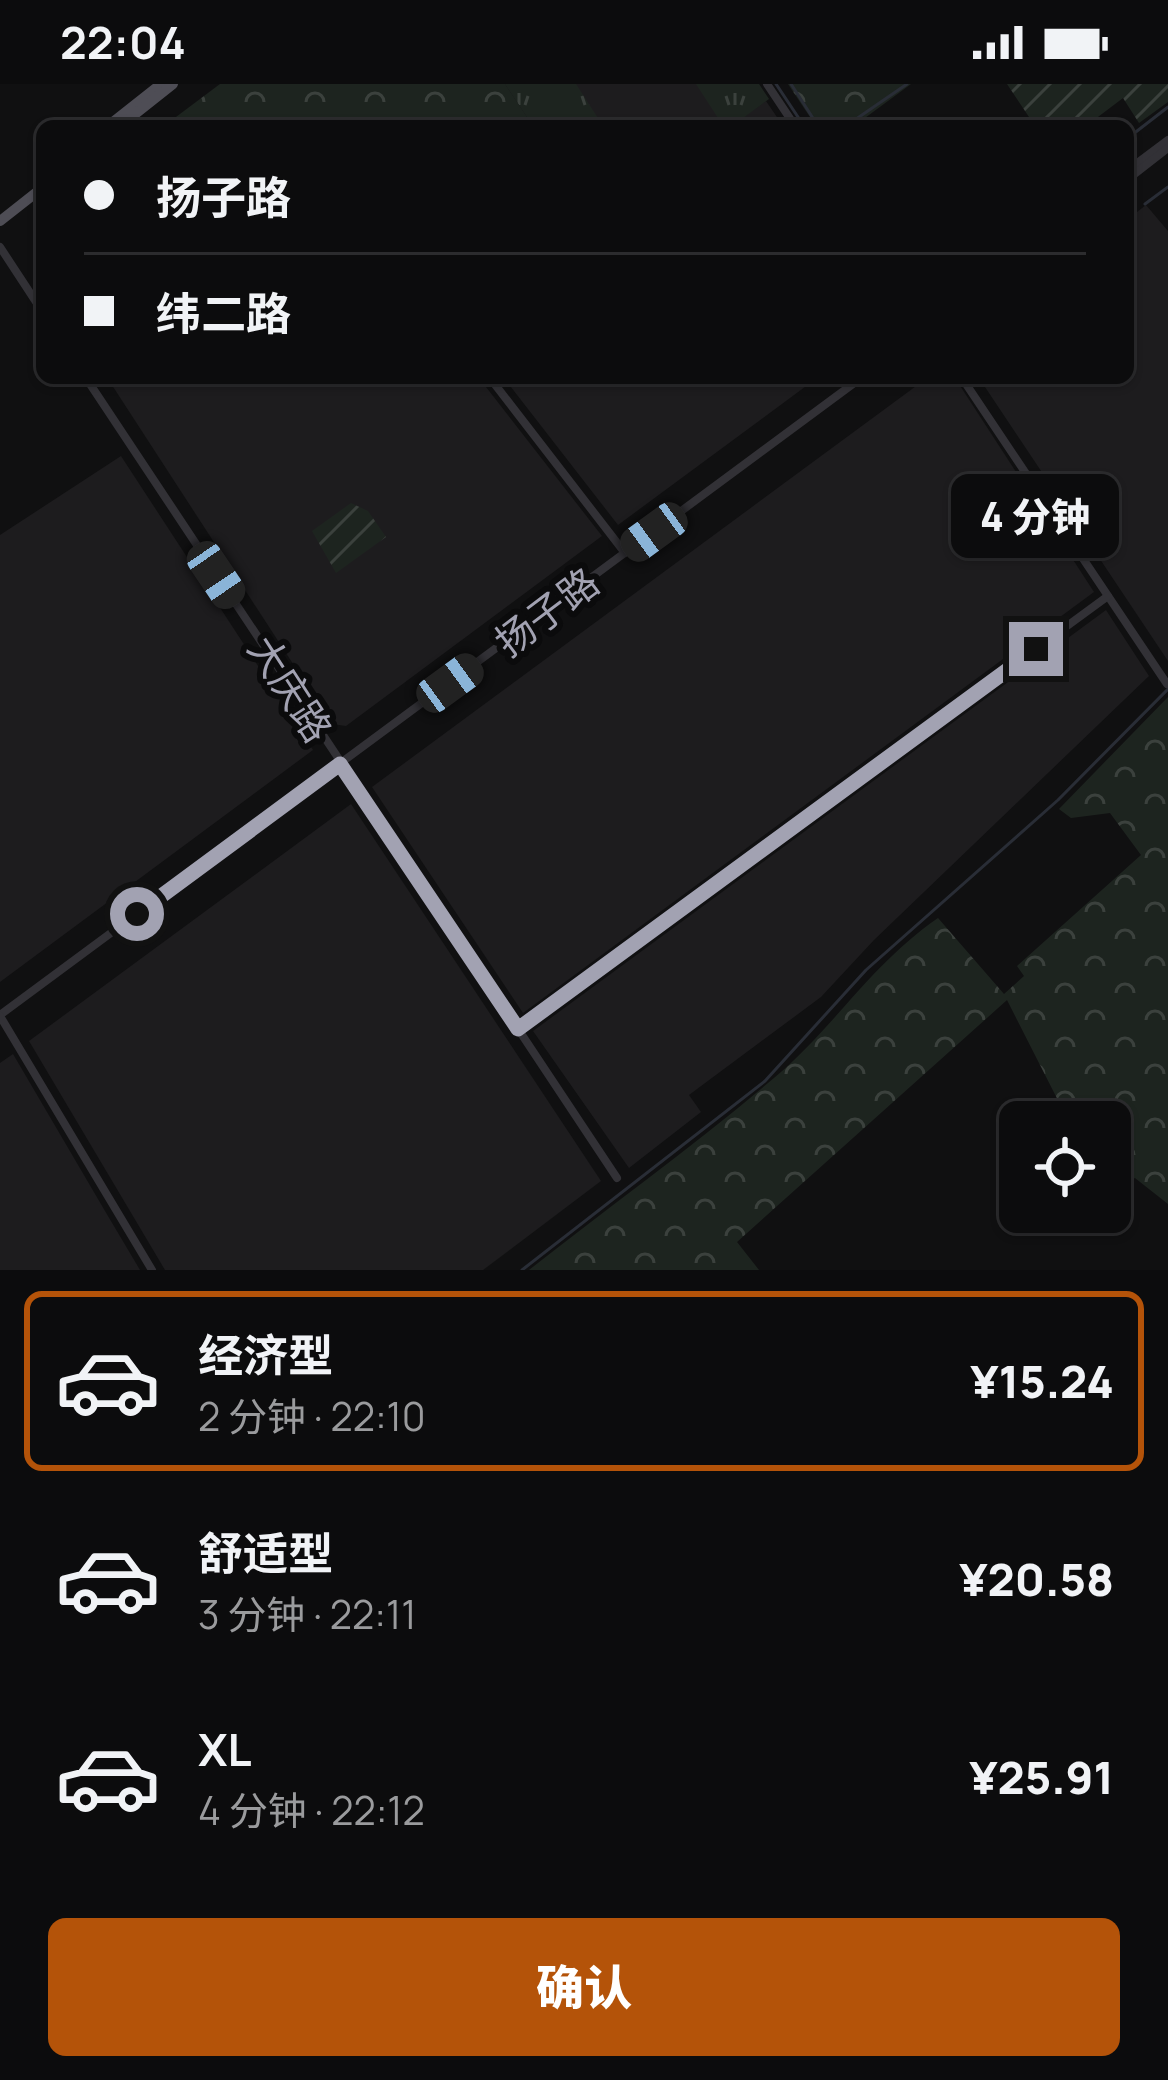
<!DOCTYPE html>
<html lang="zh">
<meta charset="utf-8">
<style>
body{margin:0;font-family:Manrope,"Noto Sans SC",sans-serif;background:#1a1a1b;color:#f1f3f6;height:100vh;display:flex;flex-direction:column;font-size:45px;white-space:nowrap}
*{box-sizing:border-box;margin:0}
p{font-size:39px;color:#9a9b9d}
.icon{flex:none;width:66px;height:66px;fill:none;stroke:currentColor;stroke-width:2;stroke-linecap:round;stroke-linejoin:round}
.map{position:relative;height:1186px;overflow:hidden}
.drawer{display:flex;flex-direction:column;background:#0c0c0d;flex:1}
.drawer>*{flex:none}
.hud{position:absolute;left:36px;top:36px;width:1098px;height:264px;border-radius:18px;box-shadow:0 3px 9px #0004,0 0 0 3px #2c2c2e;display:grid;align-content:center;height:264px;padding:0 48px;background:#0c0c0d}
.buttons{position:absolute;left:999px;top:1017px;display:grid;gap:24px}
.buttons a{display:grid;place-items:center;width:132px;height:132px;border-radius:18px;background:#0c0c0d;box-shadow:0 3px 9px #0004,0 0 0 3px #2c2c2e;font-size:60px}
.end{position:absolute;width:54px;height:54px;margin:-27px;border:15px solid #a2a2b2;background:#111;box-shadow:0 0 0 6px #111}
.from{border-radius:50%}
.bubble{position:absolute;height:84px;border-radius:18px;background:#0c0c0d;box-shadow:0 3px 9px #0004,0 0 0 3px #2c2c2e;font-size:39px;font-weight:800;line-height:84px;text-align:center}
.car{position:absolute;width:36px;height:72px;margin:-36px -18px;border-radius:15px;box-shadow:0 0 9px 3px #0007;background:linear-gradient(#222 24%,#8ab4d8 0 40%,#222 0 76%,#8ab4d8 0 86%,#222 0)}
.hud b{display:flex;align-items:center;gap:42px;height:114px;font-size:45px}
.hud b+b{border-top:3px solid #2c2c2e}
.hud i{width:30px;height:30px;background:#f1f3f6}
ul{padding:21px 0 0;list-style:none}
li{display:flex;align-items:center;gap:36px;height:180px;margin:0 24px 18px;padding:0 24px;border:6px solid transparent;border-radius:18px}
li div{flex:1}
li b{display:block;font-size:45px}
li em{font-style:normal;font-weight:800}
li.current{border-color:#b45309}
li>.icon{width:108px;height:108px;stroke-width:1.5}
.primary-button{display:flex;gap:24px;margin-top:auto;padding:24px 48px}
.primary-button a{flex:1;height:138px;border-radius:18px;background:#b45309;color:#fff;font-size:48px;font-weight:800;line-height:138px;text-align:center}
.status{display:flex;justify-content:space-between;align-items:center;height:84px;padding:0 60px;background:#0c0c0d;direction:ltr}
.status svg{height:33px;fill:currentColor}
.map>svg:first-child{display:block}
</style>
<div class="status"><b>22:04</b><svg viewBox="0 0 49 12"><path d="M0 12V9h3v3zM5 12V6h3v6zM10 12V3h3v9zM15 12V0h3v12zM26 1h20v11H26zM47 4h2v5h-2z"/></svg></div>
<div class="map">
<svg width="1168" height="1186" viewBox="0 0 1168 1186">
<defs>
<pattern id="grass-tufts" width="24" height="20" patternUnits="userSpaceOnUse" patternTransform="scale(3)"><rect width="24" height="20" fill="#1d241f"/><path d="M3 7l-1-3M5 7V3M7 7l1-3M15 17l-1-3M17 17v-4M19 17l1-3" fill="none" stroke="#3b413d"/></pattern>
<pattern id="forest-crowns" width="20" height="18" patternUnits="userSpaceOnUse" patternTransform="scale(3)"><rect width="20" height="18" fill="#1d241f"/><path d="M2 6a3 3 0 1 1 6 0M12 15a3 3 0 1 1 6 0" fill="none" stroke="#3b413d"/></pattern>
<pattern id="garden-furrows" width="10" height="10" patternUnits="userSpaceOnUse" patternTransform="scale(3)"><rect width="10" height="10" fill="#1d241f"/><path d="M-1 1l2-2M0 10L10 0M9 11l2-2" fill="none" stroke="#3b413d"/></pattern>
</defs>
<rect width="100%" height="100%" fill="#101011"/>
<g fill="#1d1c1e">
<polygon points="505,0 715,0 739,36 766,17 783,42 533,42"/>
<polygon points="1146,121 1168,147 1168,577 979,294 1128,294 1128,135"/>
<polygon points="479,294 602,452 346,642 332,640 108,295"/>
<polygon points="504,294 817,294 618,441"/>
<polygon points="927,294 955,294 1094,508 523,929 372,703"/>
<polygon points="121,372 313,666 0,898 0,451"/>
<polygon points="1106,526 1149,592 874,856 821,913 689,1011 701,1028 629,1084 533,947"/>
<polygon points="351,720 601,1097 483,1186 165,1186 29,957"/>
<polygon points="13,970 105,1127 140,1186 0,1186 0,979"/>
</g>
<g fill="url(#grass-tufts)">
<polygon points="505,0 576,0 603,42 533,42"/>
<polygon points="696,0 759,0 769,15 732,42 714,42 720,37"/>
</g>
<g fill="url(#forest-crowns)">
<polygon points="220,0 505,0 533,42 164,42"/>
<polygon points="788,0 911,0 854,42 816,42"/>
<path d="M1168,613v507l-33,-26 -21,10 -4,-4v-62h-41l-62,-122 -270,242 22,28h-230c81,-64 166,-125 245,-192 60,-50 96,-113 164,-160l66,76 20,-18 -7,-10 124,-111 -31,-42 -39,5 -12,-9z"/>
</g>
<g fill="url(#garden-furrows)">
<polygon points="1007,0 1168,0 1168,18 1139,39 1123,14 1086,42 1035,42"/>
<polygon points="351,419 368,427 386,453 336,489 312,447"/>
</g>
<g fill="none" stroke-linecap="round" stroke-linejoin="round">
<g stroke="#292d36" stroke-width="3">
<polyline points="776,0 804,42"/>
<polyline points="791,0 818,42"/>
<polyline points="846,42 907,0"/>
<polyline points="1128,54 1168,23"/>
<polyline points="1145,120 1168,103"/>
<polyline points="522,1186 765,997 866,886 1058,716 1168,605"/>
</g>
<g stroke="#323136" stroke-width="8">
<polyline points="767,0 795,42"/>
<polyline points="1128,86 1168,56"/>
<polyline points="1128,95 1168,64"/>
<polyline points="0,163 42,227"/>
<polyline points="86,294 617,1094"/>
<polyline points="490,294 625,469"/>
<polyline points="962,294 1167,600"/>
<polyline points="0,931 861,294"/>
<polyline points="0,932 152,1186"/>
<polyline points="517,945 1108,512"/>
</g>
<g stroke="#4e4d55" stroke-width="10">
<polyline points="108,42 161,0"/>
<polyline points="120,42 173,0"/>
<polyline points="0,137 42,104"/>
</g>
</g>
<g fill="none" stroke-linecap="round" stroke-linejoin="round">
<polyline stroke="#a2a2b2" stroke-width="15" points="137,830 340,680 518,945 1036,565"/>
</g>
<g text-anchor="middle" stroke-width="12" stroke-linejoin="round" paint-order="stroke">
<g font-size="39" fill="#a2a2b2" stroke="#0b0b0c">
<text transform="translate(547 528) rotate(-37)" y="14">扬子路</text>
<text transform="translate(290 605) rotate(57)" y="14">大庆路</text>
</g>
</g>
</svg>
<div class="buttons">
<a><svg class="icon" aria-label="locate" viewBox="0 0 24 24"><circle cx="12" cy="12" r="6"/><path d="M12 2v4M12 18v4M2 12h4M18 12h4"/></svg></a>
</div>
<i class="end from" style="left:137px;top:830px"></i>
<i class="end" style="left:1036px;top:565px"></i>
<div class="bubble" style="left:951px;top:390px;width:168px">4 分钟</div>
<i class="car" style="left:654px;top:448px;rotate:234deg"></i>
<i class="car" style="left:216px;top:491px;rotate:146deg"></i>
<i class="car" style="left:450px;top:599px;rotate:54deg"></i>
<div class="hud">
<b><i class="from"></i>扬子路</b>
<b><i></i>纬二路</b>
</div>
</div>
<section class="drawer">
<ul>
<li class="current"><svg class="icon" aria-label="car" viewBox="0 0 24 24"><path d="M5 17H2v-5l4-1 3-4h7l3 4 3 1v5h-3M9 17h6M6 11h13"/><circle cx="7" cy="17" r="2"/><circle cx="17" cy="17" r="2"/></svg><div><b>经济型</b><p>2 分钟 · 22:10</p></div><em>¥15.24</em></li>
<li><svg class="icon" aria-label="car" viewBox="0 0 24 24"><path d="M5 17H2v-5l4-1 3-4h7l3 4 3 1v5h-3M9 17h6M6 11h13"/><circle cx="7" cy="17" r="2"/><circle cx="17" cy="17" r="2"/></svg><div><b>舒适型</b><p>3 分钟 · 22:11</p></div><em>¥20.58</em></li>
<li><svg class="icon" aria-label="car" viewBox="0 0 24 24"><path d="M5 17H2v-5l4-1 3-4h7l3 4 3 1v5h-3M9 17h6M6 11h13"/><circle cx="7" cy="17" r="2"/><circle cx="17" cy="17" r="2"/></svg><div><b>XL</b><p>4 分钟 · 22:12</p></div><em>¥25.91</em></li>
</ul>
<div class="primary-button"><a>确认</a></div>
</section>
